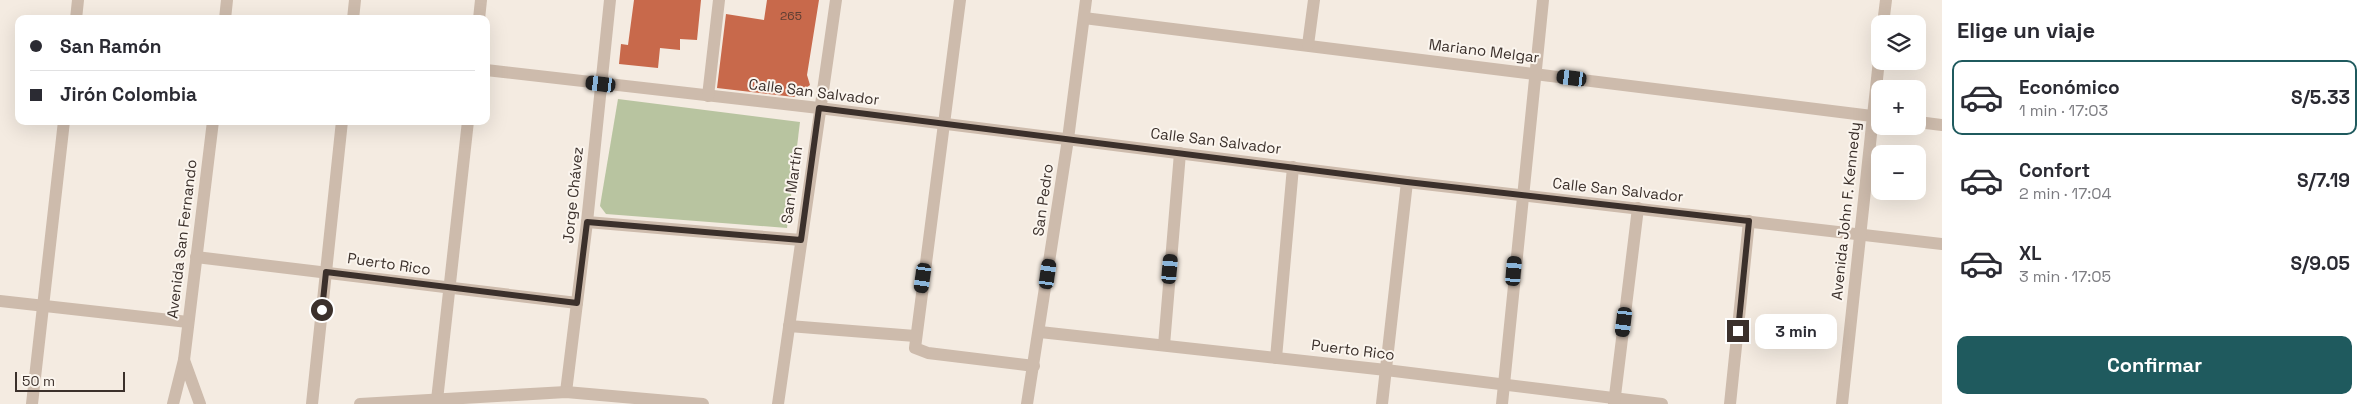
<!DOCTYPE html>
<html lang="es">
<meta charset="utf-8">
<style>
body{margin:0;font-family:"Space Grotesk",sans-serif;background:#f7f7f7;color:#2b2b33;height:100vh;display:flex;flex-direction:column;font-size:19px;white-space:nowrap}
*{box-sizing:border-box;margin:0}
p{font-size:16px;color:#7c7c81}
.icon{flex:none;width:28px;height:28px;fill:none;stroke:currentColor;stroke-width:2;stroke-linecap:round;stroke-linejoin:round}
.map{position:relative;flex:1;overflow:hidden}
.side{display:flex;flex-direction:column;background:#fff;width:425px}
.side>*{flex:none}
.guide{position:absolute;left:15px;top:15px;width:475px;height:110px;border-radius:10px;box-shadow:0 5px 20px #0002;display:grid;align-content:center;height:110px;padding:0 15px;background:#fff}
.buttons{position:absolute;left:1871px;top:15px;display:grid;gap:10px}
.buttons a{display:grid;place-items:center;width:55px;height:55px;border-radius:10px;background:#fff;box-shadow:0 5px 20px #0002;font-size:25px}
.scale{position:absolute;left:15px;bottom:12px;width:110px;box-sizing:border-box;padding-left:5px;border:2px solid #3b302b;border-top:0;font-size:14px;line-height:18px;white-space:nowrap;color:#3b302b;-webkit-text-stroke:4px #fbf5ee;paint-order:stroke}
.end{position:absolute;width:22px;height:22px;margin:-11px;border:6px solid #3b302b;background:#fff;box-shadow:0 0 0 2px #fff}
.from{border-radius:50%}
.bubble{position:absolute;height:35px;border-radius:10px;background:#fff;box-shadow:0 5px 20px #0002;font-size:16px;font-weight:700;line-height:35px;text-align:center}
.car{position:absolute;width:15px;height:30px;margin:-15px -8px;border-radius:6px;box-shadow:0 0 4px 1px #0007;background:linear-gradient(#222 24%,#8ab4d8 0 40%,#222 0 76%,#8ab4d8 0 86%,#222 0)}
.guide b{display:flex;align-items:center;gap:18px;height:48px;font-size:19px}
.guide b+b{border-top:1px solid #e1e1e2}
.guide i{width:12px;height:12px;background:#2b2b33}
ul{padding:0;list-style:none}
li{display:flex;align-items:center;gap:15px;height:75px;margin:0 10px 8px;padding:0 5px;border:2px solid transparent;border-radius:10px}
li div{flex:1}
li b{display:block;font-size:19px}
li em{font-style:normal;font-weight:700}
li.on{border-color:#1f5a5e}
li>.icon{width:45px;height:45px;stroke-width:1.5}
h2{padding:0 15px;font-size:22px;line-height:60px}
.action{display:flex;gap:10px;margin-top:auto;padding:10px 15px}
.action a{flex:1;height:58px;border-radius:10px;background:#1f5a5e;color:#fff;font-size:20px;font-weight:700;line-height:58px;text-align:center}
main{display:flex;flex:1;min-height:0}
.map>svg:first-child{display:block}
</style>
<main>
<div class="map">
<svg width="1942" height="404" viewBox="0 0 1942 404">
<rect width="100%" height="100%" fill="#f4ebe1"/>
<polygon fill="#b8c4a0" points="618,99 800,122 787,228 606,214 600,206"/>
<g fill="#c8694b">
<polygon points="634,0 701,0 697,40 680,39 680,50 660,48 658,68 619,64 621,44 628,45"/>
<polygon points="767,0 819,0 807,75 810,85 794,97 717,88 726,14 764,20"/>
</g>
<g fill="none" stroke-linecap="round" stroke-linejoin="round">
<g stroke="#cdbbac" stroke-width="12">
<polyline points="960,0 915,348 928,353 1034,366"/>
<polyline points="1084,18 1880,117"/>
<polyline points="76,19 78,0"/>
<polyline points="353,19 355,0"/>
<polyline points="479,19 481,0"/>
<polyline points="1883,24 1886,0"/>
<polyline points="1308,45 1314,0"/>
<polyline points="486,70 819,108 1407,182 1942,244"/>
<polyline points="708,96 719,0"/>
<polyline points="1918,122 1942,125"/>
<polyline points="587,222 801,240"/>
<polyline points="196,257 577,303"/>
<polyline points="0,301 188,322"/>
<polyline points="789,326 915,336"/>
<polyline points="1040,332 1386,370 1662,404"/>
<polyline points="1164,345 1180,153"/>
<polyline points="1276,358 1293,167"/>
<polyline points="566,392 587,222 610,0"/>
<polyline points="437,400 468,121"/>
<polyline points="32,404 64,121"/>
<polyline points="312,404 342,121"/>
<polyline points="360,404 566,392 703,404"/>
<polyline points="778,404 836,0"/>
<polyline points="1027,404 1068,139 1086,0"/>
<polyline points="1382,404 1407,182"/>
<polyline points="1502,404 1543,0"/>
<polyline points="1614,404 1638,208"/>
<polyline points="1730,404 1749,221"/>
<polyline points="1842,404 1880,51"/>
</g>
<g stroke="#cdbbac" stroke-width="12">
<polyline points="225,19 227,0"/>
<polyline points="184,360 200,404"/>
<polyline points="173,404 184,360 213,121"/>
</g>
</g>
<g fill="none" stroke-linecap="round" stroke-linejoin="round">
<polyline stroke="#3b302b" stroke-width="6" points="322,310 326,272 577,303 587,222 801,240 819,108 1407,182 1749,221 1738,331"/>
</g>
<g text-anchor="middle" stroke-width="4" stroke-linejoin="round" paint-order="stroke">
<g font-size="12" fill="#5e3e33">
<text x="791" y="20">265</text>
</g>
<g font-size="15" fill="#3b302b" stroke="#fbf5ee">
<text transform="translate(1484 51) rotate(7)" y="5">Mariano Melgar</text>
<text transform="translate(814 92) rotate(7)" y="5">Calle San Salvador</text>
<text transform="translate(1216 141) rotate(7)" y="5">Calle San Salvador</text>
<text transform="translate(792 185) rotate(-82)" y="5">San Martín</text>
<text transform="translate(1618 190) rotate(6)" y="5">Calle San Salvador</text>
<text transform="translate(573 195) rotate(-84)" y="5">Jorge Chávez</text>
<text transform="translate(1043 200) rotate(-82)" y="5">San Pedro</text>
<text transform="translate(1846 211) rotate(-84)" y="5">Avenida John F. Kennedy</text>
<text transform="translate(182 239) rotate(-83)" y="5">Avenida San Fernando</text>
<text transform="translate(389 264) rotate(8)" y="5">Puerto Rico</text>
<text transform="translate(1353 350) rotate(7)" y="5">Puerto Rico</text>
</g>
</g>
</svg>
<div class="buttons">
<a><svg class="icon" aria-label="layers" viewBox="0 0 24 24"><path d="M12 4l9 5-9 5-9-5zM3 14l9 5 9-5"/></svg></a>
<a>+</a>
<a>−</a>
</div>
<div class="scale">50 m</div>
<i class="end from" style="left:322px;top:310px"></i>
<i class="end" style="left:1738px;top:331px"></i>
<div class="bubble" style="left:1755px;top:314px;width:82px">3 min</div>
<i class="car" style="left:1572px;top:78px;rotate:277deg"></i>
<i class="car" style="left:601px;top:84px;rotate:277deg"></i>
<i class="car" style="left:1170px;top:269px;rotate:5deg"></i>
<i class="car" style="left:1514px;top:271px;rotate:5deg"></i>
<i class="car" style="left:1048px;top:274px;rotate:8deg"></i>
<i class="car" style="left:923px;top:278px;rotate:188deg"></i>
<i class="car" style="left:1624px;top:322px;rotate:187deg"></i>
<div class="guide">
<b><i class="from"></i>San Ramón</b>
<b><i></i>Jirón Colombia</b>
</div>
</div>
<section class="side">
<h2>Elige un viaje</h2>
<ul>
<li class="on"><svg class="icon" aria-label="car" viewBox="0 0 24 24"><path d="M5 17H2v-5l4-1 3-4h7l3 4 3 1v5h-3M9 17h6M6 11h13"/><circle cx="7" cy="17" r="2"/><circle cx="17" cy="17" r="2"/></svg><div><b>Económico</b><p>1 min · 17:03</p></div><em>S/5.33</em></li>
<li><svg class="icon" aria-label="car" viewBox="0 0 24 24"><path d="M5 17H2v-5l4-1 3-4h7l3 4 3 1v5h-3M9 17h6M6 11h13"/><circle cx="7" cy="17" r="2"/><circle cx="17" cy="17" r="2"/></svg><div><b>Confort</b><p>2 min · 17:04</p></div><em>S/7.19</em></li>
<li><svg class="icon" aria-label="car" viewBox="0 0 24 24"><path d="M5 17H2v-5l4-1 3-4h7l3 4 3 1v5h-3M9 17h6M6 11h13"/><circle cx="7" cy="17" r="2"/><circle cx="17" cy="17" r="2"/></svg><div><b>XL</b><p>3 min · 17:05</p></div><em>S/9.05</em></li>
</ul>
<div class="action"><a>Confirmar</a></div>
</section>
</main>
